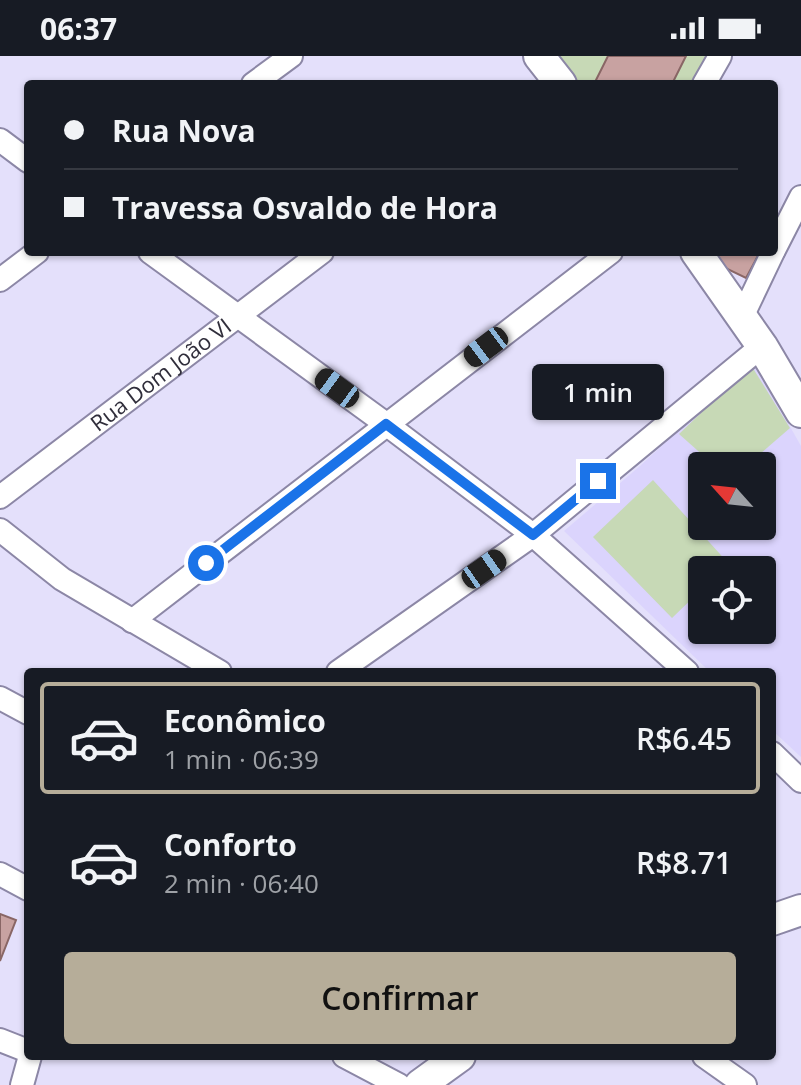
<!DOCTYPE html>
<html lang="pt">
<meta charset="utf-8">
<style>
body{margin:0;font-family:"Open Sans",sans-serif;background:#20242c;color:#f1f3f6;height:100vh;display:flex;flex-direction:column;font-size:30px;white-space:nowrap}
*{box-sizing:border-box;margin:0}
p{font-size:26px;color:#9ea1a6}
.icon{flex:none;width:44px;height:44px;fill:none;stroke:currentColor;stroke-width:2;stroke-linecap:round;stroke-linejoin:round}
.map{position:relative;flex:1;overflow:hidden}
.sheet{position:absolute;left:24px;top:612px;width:752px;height:392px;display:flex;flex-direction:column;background:#171b24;border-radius:8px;box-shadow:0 2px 6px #0004}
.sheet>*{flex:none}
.top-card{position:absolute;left:24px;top:24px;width:754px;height:176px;border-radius:8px;box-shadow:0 2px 6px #0004;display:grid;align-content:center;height:176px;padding:0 40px;background:#171b24}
.needle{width:52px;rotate:297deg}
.tools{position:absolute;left:688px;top:396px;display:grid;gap:16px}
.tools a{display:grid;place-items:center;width:88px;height:88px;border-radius:8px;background:#171b24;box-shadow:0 2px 6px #0004;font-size:40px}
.end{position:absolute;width:36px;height:36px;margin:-18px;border:10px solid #1a73e8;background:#fff;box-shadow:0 0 0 4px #fff}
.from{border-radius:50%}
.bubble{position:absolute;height:56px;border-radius:8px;background:#171b24;box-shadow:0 2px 6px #0004;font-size:26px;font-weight:600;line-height:56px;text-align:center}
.car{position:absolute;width:24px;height:48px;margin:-24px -12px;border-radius:10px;box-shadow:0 0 6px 2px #0007;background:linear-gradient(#222 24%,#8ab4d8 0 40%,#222 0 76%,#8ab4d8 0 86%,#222 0)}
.top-card b{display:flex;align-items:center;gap:28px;height:76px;font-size:30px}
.top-card b+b{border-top:2px solid #363941}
.top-card i{width:20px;height:20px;background:#f1f3f6}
ul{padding:14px 0 0;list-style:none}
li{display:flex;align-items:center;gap:24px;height:112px;margin:0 16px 12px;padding:0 24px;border:4px solid transparent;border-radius:8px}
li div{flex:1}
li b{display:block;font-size:30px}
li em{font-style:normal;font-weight:600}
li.on{border-color:#b6ad99}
li>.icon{width:72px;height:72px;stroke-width:1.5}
.action{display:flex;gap:16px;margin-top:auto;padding:16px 40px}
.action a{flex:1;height:92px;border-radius:8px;background:#b6ad99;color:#111;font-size:32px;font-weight:600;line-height:92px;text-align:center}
.status{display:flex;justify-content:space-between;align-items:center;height:56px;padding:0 40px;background:#171b24;direction:ltr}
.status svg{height:22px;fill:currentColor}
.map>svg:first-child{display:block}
</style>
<div class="status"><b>06:37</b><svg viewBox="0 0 49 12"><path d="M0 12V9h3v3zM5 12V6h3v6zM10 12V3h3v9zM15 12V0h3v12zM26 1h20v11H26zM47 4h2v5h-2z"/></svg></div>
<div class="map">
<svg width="801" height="1029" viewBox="0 0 801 1029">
<rect width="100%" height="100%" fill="#e4e0fb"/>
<path fill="#dbd4fd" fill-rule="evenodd" d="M753,305l48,85v311l-29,-27v-58h-62l-146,-141 76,-65zM702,410h60v60h-60zM702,514h60v60h-60z"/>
<g fill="#c7d9b6">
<polygon points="555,0 709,0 695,28 577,28"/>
<polygon points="751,309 790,372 746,410 715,410 679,378"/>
<polygon points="653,424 729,508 722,514 702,514 702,533 672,562 593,481"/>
</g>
<g fill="#c8a2a1" stroke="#896665" stroke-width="2">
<polygon points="608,0 686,0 672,28 594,28"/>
<polygon points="709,196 760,196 746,222 717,208"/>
<polygon points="0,858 16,864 0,905"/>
</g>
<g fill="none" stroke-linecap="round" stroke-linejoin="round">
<g stroke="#8c87a6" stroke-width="26">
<g id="street">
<polyline points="253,28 291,0"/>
<polyline points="704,28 720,0"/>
<polyline points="0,84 28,105"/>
<polyline points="774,194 801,141"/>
<polyline points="150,196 386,368 533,479 687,616"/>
<polyline points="0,224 37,196"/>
<polyline points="742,261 773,196"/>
<path id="s1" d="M0,441l322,-245"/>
<polyline points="0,474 62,523 220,616"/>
<polyline points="132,565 611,196"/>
<polyline points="338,616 533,479 762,290"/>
<polyline points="0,642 28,657"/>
<polyline points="772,697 801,725"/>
<polyline points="0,818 28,833"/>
<polyline points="0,984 28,995"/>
<polyline points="344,1000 399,1029"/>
<polyline points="704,1000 745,1029"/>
<polyline points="22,1029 30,1000"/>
</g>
</g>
<g stroke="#8c87a6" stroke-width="34">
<g id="secondary">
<polyline points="539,0 561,28"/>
<polyline points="696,196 762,290 801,356"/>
<polyline points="772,864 801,854"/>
<polyline points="420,1029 460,1000"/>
</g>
</g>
<use href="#street" stroke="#fff" stroke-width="22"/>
<use href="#secondary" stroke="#fff" stroke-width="30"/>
</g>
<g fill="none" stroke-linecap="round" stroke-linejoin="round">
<polyline stroke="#1a73e8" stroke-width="10" points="206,507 386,368 533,479 598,425"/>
</g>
<g text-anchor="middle" stroke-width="6" stroke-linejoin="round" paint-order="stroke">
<g font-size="22" fill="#302e3b" stroke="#e4e0fb">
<text dy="8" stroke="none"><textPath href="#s1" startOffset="202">Rua Dom João VI</textPath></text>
</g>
</g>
</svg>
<div class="tools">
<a><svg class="needle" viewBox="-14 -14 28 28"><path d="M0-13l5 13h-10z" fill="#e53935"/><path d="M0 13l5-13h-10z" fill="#9ea1a6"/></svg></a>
<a><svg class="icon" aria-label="locate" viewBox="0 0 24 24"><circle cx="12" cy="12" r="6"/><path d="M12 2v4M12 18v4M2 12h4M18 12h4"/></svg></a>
</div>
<i class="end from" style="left:206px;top:507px"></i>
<i class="end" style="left:598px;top:425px"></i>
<div class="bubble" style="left:532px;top:308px;width:132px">1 min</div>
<i class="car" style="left:486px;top:291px;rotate:233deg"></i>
<i class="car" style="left:337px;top:332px;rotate:306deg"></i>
<i class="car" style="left:484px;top:513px;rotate:55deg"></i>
<div class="top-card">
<b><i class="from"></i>Rua Nova</b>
<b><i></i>Travessa Osvaldo de Hora</b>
</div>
<section class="sheet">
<ul>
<li class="on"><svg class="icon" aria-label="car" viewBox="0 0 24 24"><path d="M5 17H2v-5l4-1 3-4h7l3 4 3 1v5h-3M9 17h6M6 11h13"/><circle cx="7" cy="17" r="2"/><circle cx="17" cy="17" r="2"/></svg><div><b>Econômico</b><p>1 min · 06:39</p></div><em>R$6.45</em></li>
<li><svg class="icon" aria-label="car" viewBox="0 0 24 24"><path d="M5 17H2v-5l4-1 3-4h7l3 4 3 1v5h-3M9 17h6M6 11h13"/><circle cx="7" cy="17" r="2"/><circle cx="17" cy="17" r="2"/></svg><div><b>Conforto</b><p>2 min · 06:40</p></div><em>R$8.71</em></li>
</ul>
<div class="action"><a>Confirmar</a></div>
</section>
</div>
